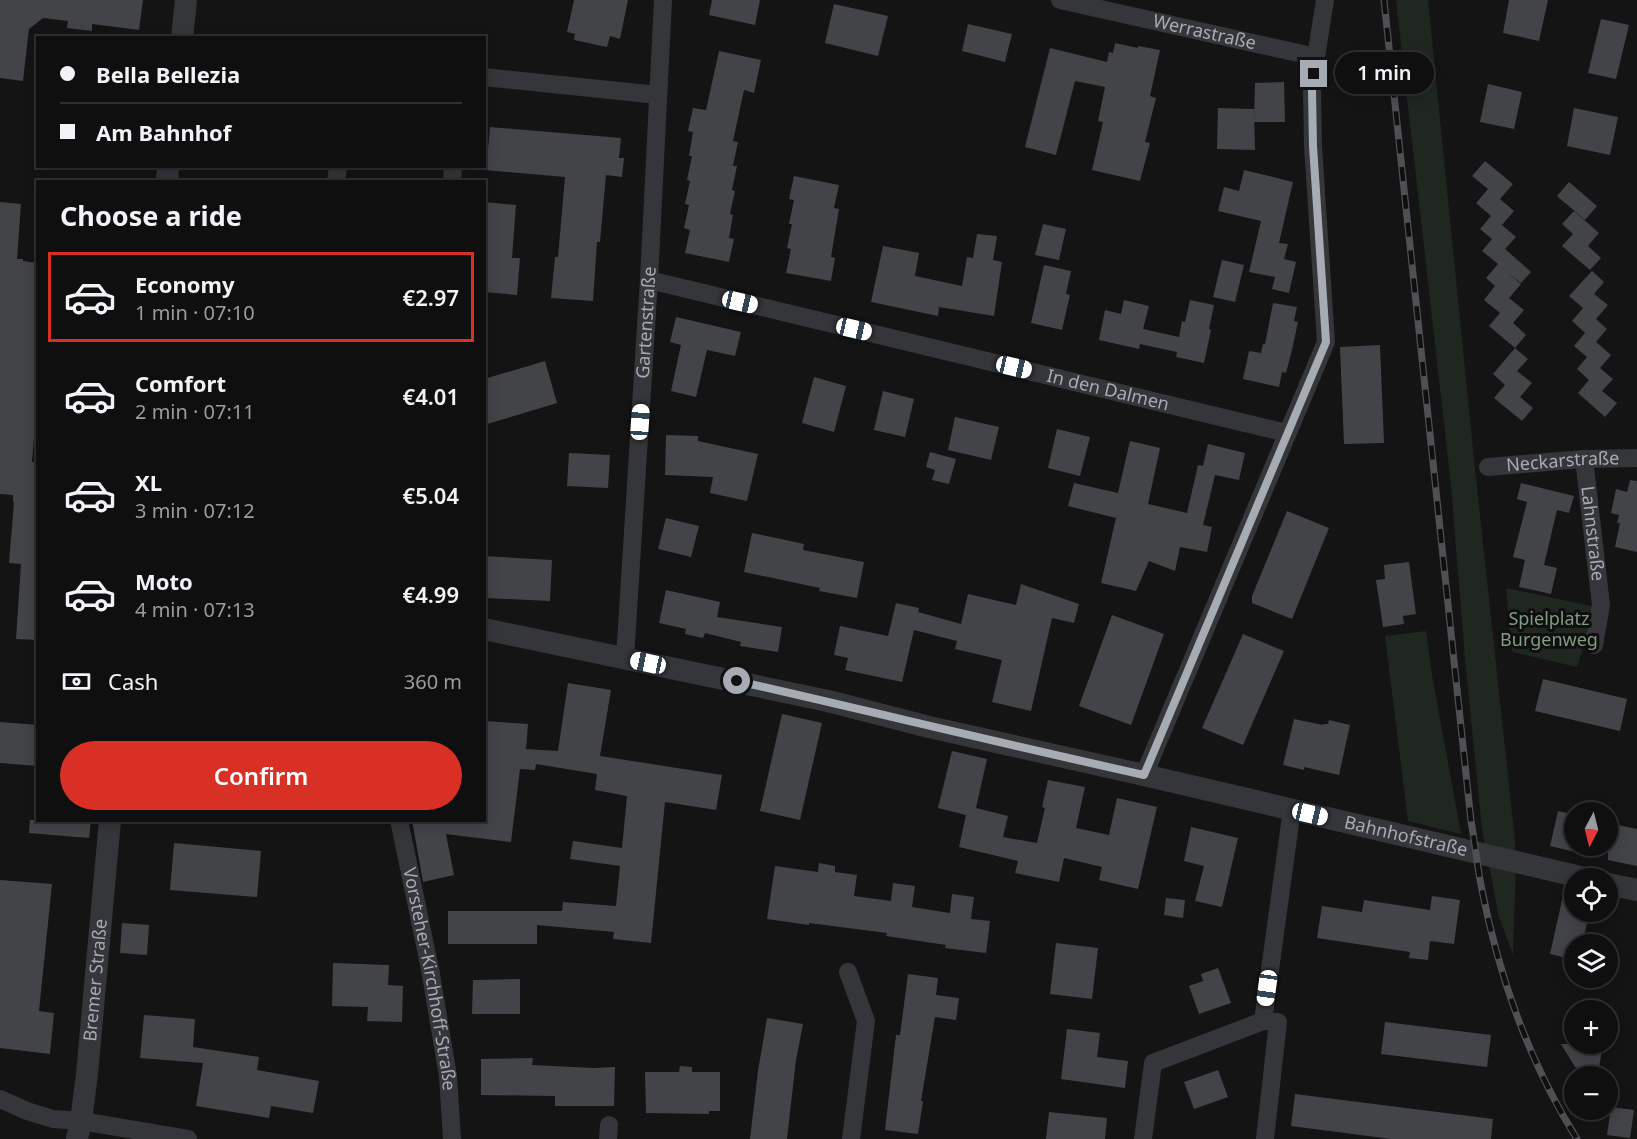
<!DOCTYPE html>
<meta charset="utf-8">
<style>
body{margin:0;font-family:"Noto Sans",sans-serif;background:#1d1d1e;color:#f1f3f6;height:100vh;display:flex;flex-direction:column;font-size:22px;white-space:nowrap}
*{box-sizing:border-box;margin:0}
p{font-size:20px;color:#9b9c9f}
.icon{flex:none;width:33px;height:33px;fill:none;stroke:currentColor;stroke-width:2;stroke-linecap:round;stroke-linejoin:round}
.map{position:relative;flex:1;overflow:hidden}
.drawer{position:absolute;left:36px;top:180px;width:450px;height:642px;display:flex;flex-direction:column;background:#0f0f10;border-radius:0px;box-shadow:0 3px 15px #0003,0 0 0 2px #2f2f30}
.drawer>*{flex:none}
.top-card{position:absolute;left:36px;top:36px;width:450px;height:132px;border-radius:0px;box-shadow:0 3px 15px #0003,0 0 0 2px #2f2f30;display:grid;align-content:center;height:132px;padding:0 24px;background:#0f0f10}
.needle{width:39px;rotate:187deg}
.controls{position:absolute;left:1564px;top:802px;display:grid;gap:12px}
.controls a{display:grid;place-items:center;width:54px;height:54px;border-radius:50%;background:#0f0f10;box-shadow:0 3px 15px #0003,0 0 0 2px #2f2f30;font-size:30px}
.end{position:absolute;width:27px;height:27px;margin:-14px;border:8px solid #a7abb4;background:#111;box-shadow:0 0 0 3px #111}
.from{border-radius:50%}
.bubble{position:absolute;height:42px;border-radius:21px;background:#0f0f10;box-shadow:0 3px 15px #0003,0 0 0 2px #2f2f30;font-size:20px;font-weight:600;line-height:42px;text-align:center}
.car{position:absolute;width:18px;height:36px;margin:-18px -9px;border-radius:8px;box-shadow:0 0 4px 2px #0007;background:linear-gradient(#fff 24%,#345 0 40%,#fff 0 76%,#345 0 86%,#fff 0)}
.top-card b{display:flex;align-items:center;gap:21px;height:57px;font-size:22px}
.top-card b+b{border-top:2px solid #2f2f30}
.top-card i{width:15px;height:15px;background:#f1f3f6}
ul{padding:0;list-style:none}
li{display:flex;align-items:center;gap:18px;height:90px;margin:0 12px 9px;padding:0 12px;border:3px solid transparent;border-radius:0px}
li div{flex:1}
li b{display:block;font-size:22px}
li em{font-style:normal;font-weight:600}
li.current{border-color:#d93025}
li>.icon{width:54px;height:54px;stroke-width:1.5}
h2{padding:0 24px;font-size:27px;line-height:72px}
.pay{display:flex;align-items:center;gap:15px;height:66px;padding:0 24px;font-size:22px}
.pay p{margin-inline-start:auto}
.cta{display:flex;gap:12px;margin-top:auto;padding:12px 24px}
.cta a{flex:1;height:69px;border-radius:36px;background:#d93025;color:#fff;font-size:24px;font-weight:600;line-height:69px;text-align:center}
.map>svg:first-child{display:block}
</style>
<div class="map">
<svg width="1637" height="1139" viewBox="0 0 1637 1139">
<rect width="100%" height="100%" fill="#141415"/>
<g fill="#202721">
<polygon points="1396,0 1428,0 1475,469 1515,841 1516,862 1513,955 1499,917 1482,829 1465,659 1451,485"/>
<polygon points="1506,588 1596,607 1577,667 1512,652"/>
<polygon points="1426,631 1432,675 1461,834 1408,821 1385,636"/>
</g>
<g fill="#434448">
<polygon points="0,0 143,0 139,30 92,24 92,31 67,28 68,21 43,18 29,29 23,81 0,78"/>
<polygon points="574,0 628,0 620,39 610,36 607,47 574,40 575,34 567,32"/>
<polygon points="712,0 760,0 755,25 709,15"/>
<polygon points="1509,0 1548,0 1539,41 1503,33"/>
<polygon points="834,4 888,16 878,56 825,43"/>
<polygon points="1601,19 1629,25 1616,79 1588,73"/>
<polygon points="968,24 1012,34 1005,62 962,51"/>
<polygon points="1115,43 1138,48 1138,46 1160,50 1150,96 1156,98 1145,142 1150,143 1140,181 1092,170 1103,122 1098,121 1105,87 1075,81 1056,155 1025,147 1050,48 1107,62 1109,52 1113,53"/>
<polygon points="719,51 761,60 754,93 744,90 733,141 738,142 733,166 737,166 732,190 735,191 730,214 733,215 729,238 734,239 729,262 685,253 690,230 684,228 689,205 685,204 690,181 687,180 692,156 689,156 693,132 688,131 693,108 706,110"/>
<polygon points="1284,82 1285,122 1254,122 1255,83"/>
<polygon points="1488,84 1522,92 1514,129 1480,122"/>
<polygon points="1218,108 1254,109 1255,150 1217,149"/>
<polygon points="1574,108 1618,117 1610,155 1567,146"/>
<polygon points="490,127 621,138 619,158 624,158 622,177 606,175 600,242 597,242 593,301 551,298 555,257 558,257 565,177 484,170 484,149 488,149"/>
<polygon points="1485,161 1513,184 1500,199 1514,211 1502,225 1516,237 1505,249 1531,272 1521,283 1507,272 1521,284 1509,298 1524,310 1513,323 1526,335 1515,348 1489,326 1500,313 1484,300 1495,286 1486,278 1498,264 1482,251 1492,239 1480,229 1491,216 1476,203 1488,189 1472,176"/>
<polygon points="1244,170 1293,182 1279,243 1288,244 1284,259 1296,262 1289,293 1272,289 1275,277 1249,272 1261,221 1218,211 1224,187 1239,191"/>
<polygon points="794,176 839,185 834,208 839,209 831,257 835,258 831,281 786,273 791,249 787,248 792,224 789,224 794,200 789,199"/>
<polygon points="1569,182 1597,206 1585,220 1557,196"/>
<polygon points="0,202 21,204 17,259 23,259 23,261 38,263 38,353 35,385 38,385 38,426 35,425 32,462 38,463 38,640 16,639 21,564 9,563 14,502 13,502 13,495 0,494"/>
<polygon points="484,202 516,205 512,258 520,258 517,295 484,292"/>
<polygon points="1574,211 1599,233 1588,246 1601,258 1590,270 1562,246 1573,234 1562,224"/>
<polygon points="1043,224 1066,229 1059,260 1035,255"/>
<polygon points="977,234 997,236 993,260 1002,262 994,316 939,307 938,316 871,302 883,246 919,253 915,276 962,286 967,257 973,258"/>
<polygon points="1222,260 1244,265 1235,302 1213,297"/>
<polygon points="1044,265 1071,271 1066,294 1070,295 1062,330 1031,323"/>
<polygon points="1592,271 1604,282 1594,294 1608,305 1596,319 1607,329 1596,342 1611,355 1600,368 1613,379 1602,391 1617,403 1605,417 1578,393 1589,380 1577,369 1587,357 1574,346 1585,333 1594,341 1572,321 1583,308 1569,296"/>
<polygon points="1124,300 1149,306 1143,329 1179,337 1182,321 1185,322 1190,300 1214,305 1209,329 1211,330 1204,363 1176,357 1177,352 1140,344 1139,349 1099,340 1105,310 1121,314"/>
<polygon points="1273,303 1297,307 1294,321 1298,322 1292,350 1286,373 1282,372 1279,387 1243,379 1249,351 1261,353 1263,344 1265,344"/>
<polygon points="676,317 741,332 735,356 707,350 696,397 671,391 681,345 670,342"/>
<polygon points="1380,345 1384,443 1344,444 1340,347"/>
<polygon points="1515,348 1528,359 1517,371 1532,383 1520,397 1533,408 1522,421 1494,398 1505,385 1493,374"/>
<polygon points="545,361 557,403 484,425 484,379"/>
<polygon points="814,377 846,386 834,432 802,423"/>
<polygon points="883,391 914,399 905,437 874,430"/>
<polygon points="955,417 999,427 991,460 948,450"/>
<polygon points="1057,429 1090,437 1080,476 1048,468"/>
<polygon points="666,435 698,436 698,441 758,454 747,501 710,493 713,477 665,475"/>
<polygon points="1130,441 1160,448 1148,504 1187,513 1198,465 1203,466 1208,444 1245,453 1239,480 1215,475 1203,525 1212,527 1207,552 1180,547 1175,571 1149,561 1136,591 1101,583 1116,518 1068,506 1074,483 1118,493"/>
<polygon points="930,452 956,459 949,484 932,480 935,470 926,467"/>
<polygon points="569,453 610,455 608,488 567,486"/>
<polygon points="1630,480 1637,481 1637,552 1615,547 1620,523 1617,523 1619,515 1611,513 1616,489 1627,492"/>
<polygon points="1521,483 1574,496 1569,513 1557,510 1544,565 1557,568 1551,594 1519,587 1525,560 1513,557 1527,502 1517,499"/>
<polygon points="1287,511 1329,528 1292,619 1252,603 1252,596"/>
<polygon points="666,518 699,526 691,557 658,549"/>
<polygon points="752,533 804,544 803,550 864,562 857,598 819,591 820,588 744,572"/>
<polygon points="484,556 552,560 550,601 484,598"/>
<polygon points="1409,562 1416,614 1403,616 1404,624 1383,627 1376,580 1385,579 1384,565"/>
<polygon points="1021,584 1079,604 1074,623 1052,618 1031,711 992,702 1002,660 955,649 957,641 914,630 902,682 845,670 848,658 834,655 840,626 888,636 896,603 919,608 918,612 961,624 968,594 1016,605"/>
<polygon points="666,590 720,602 717,617 782,627 778,652 740,646 741,642 705,633 703,638 685,634 686,629 659,623"/>
<polygon points="1112,615 1164,634 1131,725 1079,706"/>
<polygon points="1243,634 1284,651 1243,745 1202,728"/>
<polygon points="1543,679 1627,699 1620,731 1535,711"/>
<polygon points="568,683 611,690 600,756 722,775 716,810 665,802 651,943 613,939 614,932 537,925 537,944 448,944 448,911 562,911 563,902 616,906 620,866 570,859 573,841 622,848 627,796 595,790 597,774 536,764 535,770 520,769 511,842 446,834 454,875 423,882 412,820 484,820 484,721 528,724 526,749 558,751"/>
<polygon points="782,714 822,723 800,820 760,811"/>
<polygon points="1294,719 1323,725 1323,724 1328,724 1329,720 1350,725 1339,775 1304,767 1304,770 1283,765"/>
<polygon points="0,722 38,725 38,766 0,763"/>
<polygon points="952,751 987,759 976,808 1008,816 1003,837 1037,843 1045,808 1042,807 1048,780 1085,787 1076,828 1109,835 1117,798 1157,807 1138,889 1099,880 1102,867 1064,858 1059,882 1015,873 1018,861 959,847 966,815 938,808"/>
<polygon points="1558,811 1575,815 1575,852 1550,846"/>
<polygon points="30,820 91,820 89,838 29,833"/>
<polygon points="1608,823 1637,829 1637,866 1608,860"/>
<polygon points="1191,827 1238,838 1222,907 1195,901 1204,866 1184,861"/>
<polygon points="174,843 261,851 257,897 170,890"/>
<polygon points="819,863 835,866 835,872 857,875 854,896 891,901 893,883 915,886 912,907 950,913 952,894 974,897 971,919 990,921 986,953 945,948 946,945 886,936 887,933 809,923 809,925 767,919 775,866 818,872"/>
<polygon points="0,880 52,884 39,1011 54,1013 50,1054 0,1048"/>
<polygon points="1565,887 1575,890 1575,912 1590,912 1583,939 1576,938 1571,959 1550,954"/>
<polygon points="1432,896 1460,900 1454,944 1430,941 1428,960 1409,958 1410,952 1317,938 1322,906 1362,912 1364,900 1430,910"/>
<polygon points="1166,898 1185,900 1183,918 1164,915"/>
<polygon points="122,923 149,925 147,955 120,953"/>
<polygon points="1056,943 1098,948 1092,999 1050,994"/>
<polygon points="333,963 389,965 388,985 403,986 402,1022 367,1021 368,1007 332,1006"/>
<polygon points="1218,968 1231,1003 1199,1014 1189,986 1203,981 1201,974"/>
<polygon points="908,974 938,978 936,995 959,998 956,1020 935,1017 921,1101 923,1101 918,1134 885,1130 896,1035 900,1035"/>
<polygon points="520,979 520,1014 472,1014 473,980"/>
<polygon points="144,1015 195,1019 193,1047 259,1057 257,1070 319,1081 313,1113 271,1106 269,1118 196,1106 203,1063 140,1058"/>
<polygon points="767,1018 803,1024 796,1060 787,1139 750,1139 758,1071"/>
<polygon points="1385,1022 1491,1035 1487,1067 1381,1054"/>
<polygon points="1067,1029 1100,1033 1097,1057 1128,1061 1125,1088 1061,1079"/>
<polygon points="1561,1044 1603,1044 1598,1073 1575,1067"/>
<polygon points="533,1058 532,1065 594,1068 615,1067 614,1106 555,1106 555,1096 481,1095 481,1059"/>
<polygon points="680,1066 692,1067 692,1072 720,1072 720,1111 709,1111 709,1114 646,1113 645,1072 679,1072"/>
<polygon points="1218,1070 1228,1097 1194,1109 1184,1082"/>
<polygon points="1295,1094 1493,1119 1491,1139 1391,1139 1291,1126"/>
<polygon points="1611,1107 1634,1110 1630,1138 1607,1135"/>
<polygon points="1049,1112 1107,1118 1105,1139 1046,1139"/>
</g>
<g fill="none" stroke-linecap="round" stroke-linejoin="round">
<g stroke="#35363a" stroke-width="18">
<path id="s1" d="M1060,0l256,57"/>
<polyline points="484,77 658,95"/>
<polyline points="336,182 338,166"/>
<polyline points="452,182 453,166"/>
<path id="s2" d="M649,280l638,153"/>
<path id="s3" d="M1584,459l17,146 -7,40"/>
<path id="s4" d="M1488,467l96,-8 53,-1"/>
<path id="s5" d="M625,658l24,-378 14,-280"/>
<polyline points="1144,775 1326,342 1313,146 1312,90 1316,57 1325,0"/>
<path id="s6" d="M399,820l31,149 18,107 4,63"/>
<polyline points="848,972 866,1021 851,1139"/>
<polyline points="1263,1021 1278,1022 1265,1139"/>
<polyline points="0,1099 27,1111 53,1119 81,1121 188,1139"/>
<polyline points="608,1139 609,1125"/>
<polyline points="1143,1139 1153,1063 1263,1021 1292,809"/>
</g>
<g stroke="#35363a" stroke-width="22">
<polyline points="182,38 186,0"/>
<polyline points="167,182 168,166"/>
<path id="s7" d="M484,629l344,72 101,26 215,48 445,104"/>
<polyline points="1608,884 1637,890"/>
<path id="s8" d="M77,1139l4,-18 6,-47 23,-254"/>
</g>
<g stroke="#4e5054" stroke-width="7">
<path id="rail" d="M1384,0l87,821c4,22 6,43 10,64 17,89 48,177 96,254"/>
</g>
<use href="#rail" stroke="#0f0f10" stroke-width="4.5" stroke-dasharray="14" stroke-linecap="butt"/>
</g>
<g fill="none" stroke-linecap="round" stroke-linejoin="round">
<path stroke="#a7abb4" stroke-width="8" d="M737,681c136,31 271,64 407,94l182,-433 -13,-196 -1,-56 2,-16"/>
</g>
<g text-anchor="middle" stroke-width="6" stroke-linejoin="round" paint-order="stroke">
<g font-size="18" fill="#a7abb4" stroke="#0f0f10">
<text dy="6" stroke="none"><textPath href="#s1" startOffset="148">Werrastraße</textPath></text>
<text dy="6" stroke="none"><textPath href="#s5" startOffset="336">Gartenstraße</textPath></text>
<text dy="6" stroke="none"><textPath href="#s2" startOffset="472">In den Dalmen</textPath></text>
<text dy="6" stroke="none"><textPath href="#s4" startOffset="75">Neckarstraße</textPath></text>
<text dy="6" stroke="none"><textPath href="#s3" startOffset="75">Lahnstraße</textPath></text>
<text dy="6" stroke="none"><textPath href="#s7" startOffset="945">Bahnhofstraße</textPath></text>
<text dy="6" stroke="none"><textPath href="#s6" startOffset="162">Vorsteher-Kirchhoff-Straße</textPath></text>
<text dy="6" stroke="none"><textPath href="#s8" startOffset="160">Bremer Straße</textPath></text>
</g>
<g font-size="18" fill="#809d81" stroke="#0f0f10">
<text x="1549" y="625">Spielplatz<tspan x="1549" dy="21">Burgenweg</tspan></text>
</g>
</g>
</svg>
<div class="controls">
<a><svg class="needle" viewBox="-14 -14 28 28"><path d="M0-13l5 13h-10z" fill="#e53935"/><path d="M0 13l5-13h-10z" fill="#9b9c9f"/></svg></a>
<a><svg class="icon" aria-label="locate" viewBox="0 0 24 24"><circle cx="12" cy="12" r="6"/><path d="M12 2v4M12 18v4M2 12h4M18 12h4"/></svg></a>
<a><svg class="icon" aria-label="layers" viewBox="0 0 24 24"><path d="M12 4l9 5-9 5-9-5zM3 14l9 5 9-5"/></svg></a>
<a>+</a>
<a>−</a>
</div>
<i class="end from" style="left:737px;top:681px"></i>
<i class="end" style="left:1314px;top:74px"></i>
<div class="bubble" style="left:1335px;top:52px;width:99px">1 min</div>
<i class="car" style="left:740px;top:302px;rotate:103deg"></i>
<i class="car" style="left:854px;top:329px;rotate:103deg"></i>
<i class="car" style="left:1014px;top:367px;rotate:103deg"></i>
<i class="car" style="left:640px;top:422px;rotate:4deg"></i>
<i class="car" style="left:648px;top:663px;rotate:282deg"></i>
<i class="car" style="left:1310px;top:814px;rotate:103deg"></i>
<i class="car" style="left:1267px;top:988px;rotate:188deg"></i>
<div class="top-card">
<b><i class="from"></i>Bella Bellezia</b>
<b><i></i>Am Bahnhof</b>
</div>
<section class="drawer">
<h2>Choose a ride</h2>
<ul>
<li class="current"><svg class="icon" aria-label="car" viewBox="0 0 24 24"><path d="M5 17H2v-5l4-1 3-4h7l3 4 3 1v5h-3M9 17h6M6 11h13"/><circle cx="7" cy="17" r="2"/><circle cx="17" cy="17" r="2"/></svg><div><b>Economy</b><p>1 min · 07:10</p></div><em>€2.97</em></li>
<li><svg class="icon" aria-label="car" viewBox="0 0 24 24"><path d="M5 17H2v-5l4-1 3-4h7l3 4 3 1v5h-3M9 17h6M6 11h13"/><circle cx="7" cy="17" r="2"/><circle cx="17" cy="17" r="2"/></svg><div><b>Comfort</b><p>2 min · 07:11</p></div><em>€4.01</em></li>
<li><svg class="icon" aria-label="car" viewBox="0 0 24 24"><path d="M5 17H2v-5l4-1 3-4h7l3 4 3 1v5h-3M9 17h6M6 11h13"/><circle cx="7" cy="17" r="2"/><circle cx="17" cy="17" r="2"/></svg><div><b>XL</b><p>3 min · 07:12</p></div><em>€5.04</em></li>
<li><svg class="icon" aria-label="car" viewBox="0 0 24 24"><path d="M5 17H2v-5l4-1 3-4h7l3 4 3 1v5h-3M9 17h6M6 11h13"/><circle cx="7" cy="17" r="2"/><circle cx="17" cy="17" r="2"/></svg><div><b>Moto</b><p>4 min · 07:13</p></div><em>€4.99</em></li>
</ul>
<div class="pay"><svg class="icon" aria-label="cash" viewBox="0 0 24 24"><path d="M3 7h18v10H3z"/><circle cx="12" cy="12" r="2"/></svg>Cash<p>360 m</p></div>
<div class="cta"><a>Confirm</a></div>
</section>
</div>
